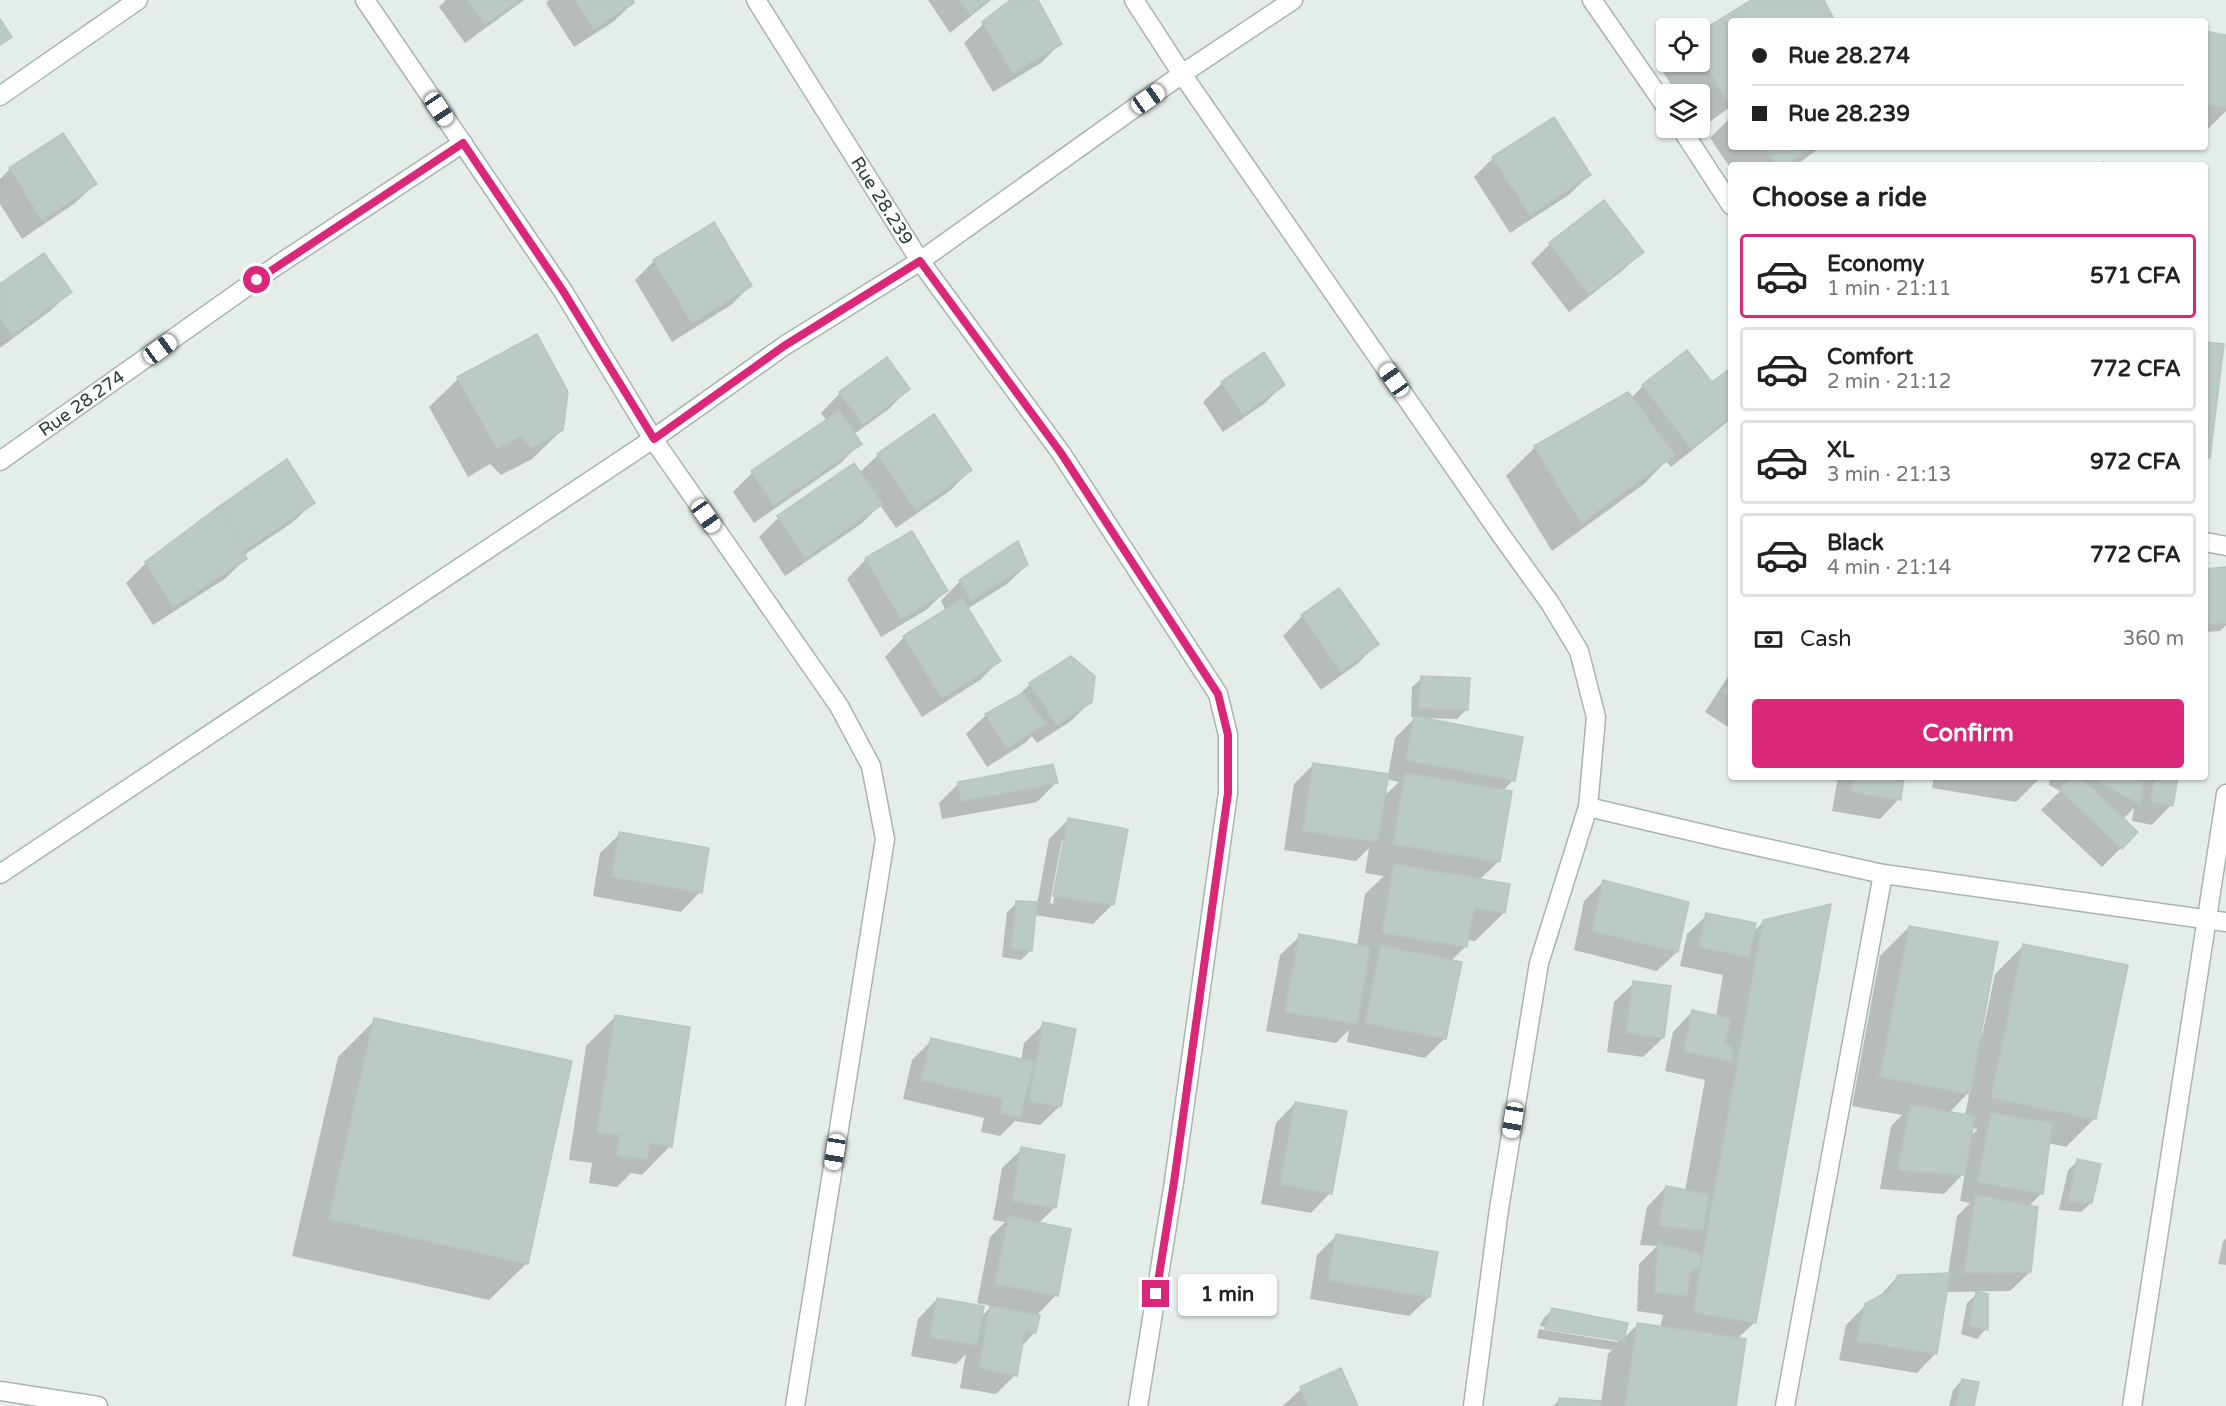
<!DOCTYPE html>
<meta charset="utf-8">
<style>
body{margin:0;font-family:"Varela Round",sans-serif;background:#f2f2f2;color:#222;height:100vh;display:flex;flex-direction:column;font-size:22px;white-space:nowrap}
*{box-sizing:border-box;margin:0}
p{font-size:20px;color:#767676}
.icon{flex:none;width:33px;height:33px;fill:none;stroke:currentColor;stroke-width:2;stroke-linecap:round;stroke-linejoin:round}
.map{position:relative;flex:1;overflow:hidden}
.details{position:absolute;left:1728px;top:162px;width:480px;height:618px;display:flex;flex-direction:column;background:#fff;border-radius:6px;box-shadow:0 2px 4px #0004}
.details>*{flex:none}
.hud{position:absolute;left:1728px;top:18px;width:480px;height:132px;border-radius:6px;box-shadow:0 2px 4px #0004;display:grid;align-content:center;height:132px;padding:0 24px;background:#fff}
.tools{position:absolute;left:1656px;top:18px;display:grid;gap:12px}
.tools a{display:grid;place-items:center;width:54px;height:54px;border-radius:6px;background:#fff;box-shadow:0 2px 4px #0004;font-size:30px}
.end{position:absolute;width:27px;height:27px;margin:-14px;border:8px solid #db2777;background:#fff;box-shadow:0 0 0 3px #fff}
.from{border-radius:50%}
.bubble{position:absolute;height:42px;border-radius:6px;background:#fff;box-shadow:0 2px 4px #0004;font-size:20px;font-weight:800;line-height:42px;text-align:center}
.car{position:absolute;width:18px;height:36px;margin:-18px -9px;border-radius:8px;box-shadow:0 0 4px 2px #0007;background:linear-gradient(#fff 24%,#345 0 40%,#fff 0 76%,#345 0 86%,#fff 0)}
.hud b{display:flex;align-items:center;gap:21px;height:57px;font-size:22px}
.hud b+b{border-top:2px solid #e0e0e0}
.hud i{width:15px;height:15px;background:#222}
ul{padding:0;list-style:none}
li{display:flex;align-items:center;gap:18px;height:84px;margin:0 12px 9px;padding:0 12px;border:3px solid #e0e0e0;border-radius:6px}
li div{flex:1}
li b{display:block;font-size:22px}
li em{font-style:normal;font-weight:800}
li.current{border-color:#db2777}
li>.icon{width:54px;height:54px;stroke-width:1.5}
h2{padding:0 24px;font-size:27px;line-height:72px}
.pay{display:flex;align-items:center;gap:15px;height:66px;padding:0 24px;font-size:22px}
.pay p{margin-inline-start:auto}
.button{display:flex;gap:12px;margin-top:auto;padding:12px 24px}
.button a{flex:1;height:69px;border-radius:6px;background:#db2777;color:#fff;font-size:24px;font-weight:800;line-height:69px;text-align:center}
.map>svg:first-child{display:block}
</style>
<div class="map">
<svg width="2226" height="1406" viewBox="0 0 2226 1406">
<rect width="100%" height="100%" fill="#e4ede8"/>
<g fill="#0003" fill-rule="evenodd">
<polygon points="446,0 524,0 465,43 439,7"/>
<polygon points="549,0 631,0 633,3 613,22 574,47 546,3"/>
<polygon points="928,0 991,0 950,33"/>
<polygon points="1013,0 1036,0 1060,44 1041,63 993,92 964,43 983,24"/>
<polygon points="1754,0 1823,0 1833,21 1731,21 1731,106 1699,130 1697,128 1700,128 1700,94 1677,94 1661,69 1668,62 1700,62 1700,34"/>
<polygon points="2205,33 2226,37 2226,111 2209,128 2205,127"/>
<polygon points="1731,117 1731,147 1821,147 1796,165 1731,165 1731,169 1710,138"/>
<polygon points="63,135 95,184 75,203 22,239 0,204 0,179 9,170"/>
<polygon points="1493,158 1589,175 1570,194 1510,233 1474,177"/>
<polygon points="2103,161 2114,165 2099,165"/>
<polygon points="1550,244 1642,252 1622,271 1569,312 1531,263"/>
<polygon points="654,261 750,286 731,305 672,342 635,280"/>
<polygon points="0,286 70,292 50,311 0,348"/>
<polygon points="1687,352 1712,384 1731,370 1731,419 1671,467 1666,461 1644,484 1552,551 1506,476 1535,447 1631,398 1643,386"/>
<polygon points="458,379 562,430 532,459 501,475 490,464 468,477 429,407"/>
<polygon points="1222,383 1283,385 1264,404 1223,432 1203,402"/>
<polygon points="908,389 889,409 854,434 860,443 841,463 754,523 733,492 752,473 827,421 821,413 840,393"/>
<polygon points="934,417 970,470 951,490 896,528 880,505 861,524 785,576 759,537 778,518 854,465 859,473 878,455"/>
<polygon points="286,461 313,503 293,522 244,555 245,559 226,578 153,625 126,583 146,563"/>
<polygon points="866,559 946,591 926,610 881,637 847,579"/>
<polygon points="1027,565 1007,584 967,609 999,661 980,680 922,717 885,657 904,637 946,611 941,601 960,581"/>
<polygon points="2226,569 2226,625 2220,631 2205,632 2205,570"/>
<polygon points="1302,616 1377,644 1357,664 1321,690 1283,636"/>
<polygon points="1731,672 1731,729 1705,712"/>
<path d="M1422,678l44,32 -9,9 -34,-1v2l90,60 -10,11 -4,70 -20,19 25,33 -29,28 -8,-1 -1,6 -15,15 -6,77 -20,20 -78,-16 2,-12 -13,13 -70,-12 14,-76 20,-19 57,10 8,-52 19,-18 -19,-3 4,-25 -13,13 -72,-11 10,-66 20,-20 74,12 7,-38 21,-21h-5l1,-30zM1386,779l13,3 -16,15z"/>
<polygon points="1030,684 1091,701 1071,721 1037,743 1032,736 1025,743 987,767 966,734 986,715 1015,699"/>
<polygon points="1838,777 1903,777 1899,799 1880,819 1832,811"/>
<polygon points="1934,777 2041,777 2016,802 1932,788"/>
<polygon points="2050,777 2176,777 2171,805 2152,825 2132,821 2134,808 2122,820 2121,848 2102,867 2041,810 2060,791 2049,785"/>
<polygon points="959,783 1056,783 1037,802 942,819 939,803"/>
<path d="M1069,819l44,85 -20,20 -59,-9 -4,36 -9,9 -19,-3 5,-45 10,-9 20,1 12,-65zM1062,840h3l-12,64 -3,-1z"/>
<polygon points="620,834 700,892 681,912 593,896 600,853"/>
<polygon points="1603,882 1687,903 1677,952 1657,971 1574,950 1584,901"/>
<polygon points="1707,915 1753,932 1764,921 1755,1322 1737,1339 1735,1406 1553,1406 1559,1400 1601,1403 1608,1354 1612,1350 1537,1338 1539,1329 1618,1342 1618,1339 1540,1326 1543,1319 1552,1310 1623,1339 1637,1325 1660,1328 1663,1315 1637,1311 1639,1264 1657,1246 1640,1245 1647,1207 1666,1187 1685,1191 1705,1080 1665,1071 1673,1032 1692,1012 1716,1017 1723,975 1680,966 1687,934"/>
<path d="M1909,927l70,109h3l13,-62 28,-28 72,172 -29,29 -18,-4 -7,51 -12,12 1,66 -20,19 -65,1 -9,61 -19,20 -78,-13 7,-35 20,-20 11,-6 21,-23 50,-2 9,-58 13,-13 -10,-2 5,-29 -21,22 -64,-5 11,-63 11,-11 -50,-9 28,-150zM1970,1091l-5,24 -16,-2zM1971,1128l7,1 -8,8z"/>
<polygon points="1634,983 1663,1038 1643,1057 1607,1052 1614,1002"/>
<polygon points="615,1017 670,1146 642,1175 631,1173 617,1187 589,1183 592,1163 569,1160 586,1046"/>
<polygon points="375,1020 527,1263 489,1300 292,1256 338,1057"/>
<polygon points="1044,1024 1060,1106 1040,1125 1015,1121 1000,1136 981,1132 984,1118 903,1099 912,1060 932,1040 1021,1061 1024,1043"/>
<polygon points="1295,1103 1330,1193 1311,1213 1261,1204 1276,1123"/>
<polygon points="1022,1149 1063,1156 1054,1208 1038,1224 1056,1295 1036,1316 1035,1332 1021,1347 1015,1375 996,1394 960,1388 966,1354 956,1364 911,1356 918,1319 937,1299 980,1318 992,1306 977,1303 990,1237 1005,1222 993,1220 1002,1168"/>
<polygon points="2078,1161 2091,1203 2081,1212 2059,1210 2068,1170"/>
<polygon points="1337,1235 1429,1297 1409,1316 1310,1299 1317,1255"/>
<polygon points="2226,1238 2226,1265 2218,1264 2223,1242"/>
<polygon points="1977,1294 1986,1329 1977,1339 1961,1334 1967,1303"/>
<polygon points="1341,1370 1356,1406 1283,1406 1301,1389"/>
<polygon points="1962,1380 1973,1406 1949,1406 1953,1390"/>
</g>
<g fill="#bccac4" stroke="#b7c6bf" stroke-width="1.5">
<polygon points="467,0 519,0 485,24"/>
<polygon points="575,0 633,0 634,3 594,29"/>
<polygon points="960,0 988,0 970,14"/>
<polygon points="1010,0 1038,0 1062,44 1013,73 982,22"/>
<polygon points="1751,0 1824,0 1835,21 1731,21 1731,100 1728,102 1700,56 1700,32"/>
<polygon points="0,19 12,37 0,45"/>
<polygon points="2205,31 2226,35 2226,108 2205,103"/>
<polygon points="1554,117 1591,175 1530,215 1492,157"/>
<polygon points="63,133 97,184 42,220 9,168"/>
<polygon points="1764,147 1812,147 1786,165 1777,165"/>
<polygon points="1604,200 1644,252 1589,294 1549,243"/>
<polygon points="714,222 752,286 692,323 653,260"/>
<polygon points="44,253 72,292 12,335 0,318 0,284"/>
<polygon points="537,334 568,392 563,430 531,448 520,436 497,449 457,377"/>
<polygon points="2205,342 2224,344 2210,458 2205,457"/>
<polygon points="1687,350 1712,382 1731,368 1731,417 1691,448 1642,385"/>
<polygon points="1264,352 1285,385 1243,414 1221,382"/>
<polygon points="887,357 910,389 863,425 839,392"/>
<polygon points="1628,392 1675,455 1581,523 1534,446"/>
<polygon points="839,411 862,444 774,505 751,471"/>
<polygon points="934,414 972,470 916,510 877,454"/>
<polygon points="287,459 315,503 243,551 221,505"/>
<polygon points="854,463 883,504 805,558 777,516"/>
<polygon points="221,505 247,559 173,607 145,562"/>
<polygon points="912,531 948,591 901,619 865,558"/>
<polygon points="1018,541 1028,565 971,600 959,580"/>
<polygon points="2226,567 2226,623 2205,624 2205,569"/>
<polygon points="1339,588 1379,644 1341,672 1301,615"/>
<polygon points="962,599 1001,661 942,698 903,636"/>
<polygon points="1071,656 1095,676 1092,702 1057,725 1029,683"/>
<polygon points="1421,676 1470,678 1468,710 1419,708"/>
<polygon points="1731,679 1731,697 1723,692"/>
<polygon points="1023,693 1046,724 1007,748 985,714"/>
<polygon points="1414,716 1523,737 1515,781 1406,760"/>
<polygon points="1313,763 1389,774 1377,842 1303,831"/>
<polygon points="1053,764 1058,783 961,801 958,782"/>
<polygon points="1405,773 1512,791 1500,862 1393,844"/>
<polygon points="1854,777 1904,777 1901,800 1851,792"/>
<polygon points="2071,777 2080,777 2138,832 2122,849 2060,790"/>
<polygon points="2089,777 2144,777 2140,804"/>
<polygon points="2155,777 2178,777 2173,806 2151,802"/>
<polygon points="1068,818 1128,829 1114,905 1053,896"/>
<polygon points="619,832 709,848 702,893 612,877"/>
<polygon points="1394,864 1510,884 1505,913 1474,908 1467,947 1382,933"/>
<polygon points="1603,880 1689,902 1678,952 1592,931"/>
<polygon points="1016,901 1037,902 1032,951 1011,948"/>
<polygon points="1831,904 1756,1323 1693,1312 1763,920"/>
<polygon points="1706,913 1756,923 1749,957 1699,947"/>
<polygon points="1909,926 1998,942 1970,1094 1880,1077"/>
<polygon points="1299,934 1370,947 1357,1024 1285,1012"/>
<polygon points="2023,944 2128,965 2096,1119 1991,1098"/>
<polygon points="1381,946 1462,962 1446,1039 1365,1023"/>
<polygon points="1633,981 1671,986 1664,1038 1626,1033"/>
<polygon points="1692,1010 1731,1019 1724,1043 1732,1048 1732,1062 1684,1051"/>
<polygon points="615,1015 690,1027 672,1147 650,1143 647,1159 617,1155 620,1135 597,1132"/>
<polygon points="374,1018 572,1061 528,1264 329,1219"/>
<polygon points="1043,1022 1076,1029 1061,1107 1029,1101"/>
<polygon points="931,1038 1034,1062 1020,1117 999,1113 1003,1099 921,1080"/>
<polygon points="1295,1102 1347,1111 1332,1194 1280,1184"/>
<polygon points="1910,1105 1975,1116 1965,1175 1898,1170"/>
<polygon points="1991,1113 2052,1123 2043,1194 1978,1182"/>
<polygon points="1021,1147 1065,1155 1056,1208 1012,1201"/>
<polygon points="2077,1159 2101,1164 2092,1203 2068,1201"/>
<polygon points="1666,1186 1708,1194 1703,1230 1659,1226"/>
<polygon points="1976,1195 2038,1207 2031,1272 1964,1273"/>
<polygon points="1009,1216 1071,1229 1058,1296 995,1284"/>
<polygon points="1336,1234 1438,1252 1430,1297 1328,1280"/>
<polygon points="1658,1243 1701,1254 1699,1269 1691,1269 1687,1296 1655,1292"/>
<polygon points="1950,1273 1937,1354 1857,1341 1865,1304 1890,1290 1898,1275"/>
<polygon points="1976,1292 1988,1294 1988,1330 1969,1325"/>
<polygon points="937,1298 984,1306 977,1345 930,1337"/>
<polygon points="990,1306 1040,1315 1036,1333 1025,1331 1017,1376 979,1368"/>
<polygon points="1552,1308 1628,1323 1624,1341 1545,1329"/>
<polygon points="1637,1323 1746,1339 1736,1406 1625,1406"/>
<polygon points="1341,1368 1358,1406 1308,1406 1300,1387"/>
<polygon points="1962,1379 1979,1382 1974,1406 1956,1406"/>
<polygon points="1559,1398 1601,1401 1600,1406 1557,1406"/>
</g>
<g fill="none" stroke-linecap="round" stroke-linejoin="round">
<g stroke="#a7b5af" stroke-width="21">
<g id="street">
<polyline points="365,0 563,291 653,439 839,706 871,766 885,839 795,1406"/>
<path id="s1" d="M756,0l164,261 141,192 157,241 10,41v58l-54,389 -36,224"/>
<polyline points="1134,0 1182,74 1501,535 1550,603 1579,651 1596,717 1588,807 1539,963 1499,1209 1473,1406"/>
<polyline points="1592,0 1666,107"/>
<polyline points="0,96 138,0"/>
<polyline points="1681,128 1731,205"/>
<path id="s2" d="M0,461l276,-195 187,-123"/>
<polyline points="2205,542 2226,546"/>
<polyline points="1588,807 1729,840 1883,874 2226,922"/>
<polyline points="0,874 653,439 784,346 920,261 1182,74 1293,0"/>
<polyline points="0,1391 98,1406"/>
<polyline points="1785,1406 1883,874"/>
<polyline points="2132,1406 2226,794"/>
</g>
</g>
<use href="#street" stroke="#fff" stroke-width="18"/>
</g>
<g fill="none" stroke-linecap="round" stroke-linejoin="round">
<polyline stroke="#db2777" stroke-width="8" points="257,280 463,143 563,291 654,439 784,346 920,261 1061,453 1218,694 1228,735 1228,793 1174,1182 1156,1294"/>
</g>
<g text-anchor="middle" stroke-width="5" stroke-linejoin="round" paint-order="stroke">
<g font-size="18" fill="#243e35" stroke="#f5f9f7">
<text dy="6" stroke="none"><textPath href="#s1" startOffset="237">Rue 28.239</textPath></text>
<text dy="6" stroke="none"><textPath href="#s2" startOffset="100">Rue 28.274</textPath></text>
</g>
</g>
</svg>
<div class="tools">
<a><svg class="icon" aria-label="locate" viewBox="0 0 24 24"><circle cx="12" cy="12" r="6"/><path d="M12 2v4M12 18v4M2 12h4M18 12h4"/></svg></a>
<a><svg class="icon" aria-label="layers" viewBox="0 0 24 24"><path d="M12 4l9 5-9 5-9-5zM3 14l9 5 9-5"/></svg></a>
</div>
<i class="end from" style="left:257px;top:280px"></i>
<i class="end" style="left:1156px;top:1294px"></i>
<div class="bubble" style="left:1178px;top:1274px;width:99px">1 min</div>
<i class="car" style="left:1148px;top:99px;rotate:55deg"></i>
<i class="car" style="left:439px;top:109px;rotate:146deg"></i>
<i class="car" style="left:160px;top:349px;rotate:54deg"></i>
<i class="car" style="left:1394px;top:380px;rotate:325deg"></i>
<i class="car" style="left:706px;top:516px;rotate:145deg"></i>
<i class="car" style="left:1513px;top:1120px;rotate:189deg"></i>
<i class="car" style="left:835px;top:1152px;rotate:189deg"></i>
<div class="hud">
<b><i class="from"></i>Rue 28.274</b>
<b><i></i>Rue 28.239</b>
</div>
<section class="details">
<h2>Choose a ride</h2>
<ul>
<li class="current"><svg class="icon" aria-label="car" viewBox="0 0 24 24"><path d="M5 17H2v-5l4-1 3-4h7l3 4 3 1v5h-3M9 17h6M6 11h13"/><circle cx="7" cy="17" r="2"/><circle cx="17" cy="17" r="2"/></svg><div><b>Economy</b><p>1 min · 21:11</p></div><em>571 CFA</em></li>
<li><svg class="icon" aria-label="car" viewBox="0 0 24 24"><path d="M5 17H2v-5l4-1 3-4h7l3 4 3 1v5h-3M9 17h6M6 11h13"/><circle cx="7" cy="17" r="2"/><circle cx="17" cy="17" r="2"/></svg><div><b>Comfort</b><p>2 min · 21:12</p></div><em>772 CFA</em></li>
<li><svg class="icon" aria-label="car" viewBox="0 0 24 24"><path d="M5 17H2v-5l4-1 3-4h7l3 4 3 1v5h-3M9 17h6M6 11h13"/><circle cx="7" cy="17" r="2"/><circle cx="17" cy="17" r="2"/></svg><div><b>XL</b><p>3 min · 21:13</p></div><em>972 CFA</em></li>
<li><svg class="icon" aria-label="car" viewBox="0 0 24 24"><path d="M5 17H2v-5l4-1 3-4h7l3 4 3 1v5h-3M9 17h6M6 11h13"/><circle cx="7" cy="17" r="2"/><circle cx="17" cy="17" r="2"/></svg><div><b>Black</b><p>4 min · 21:14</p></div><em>772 CFA</em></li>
</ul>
<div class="pay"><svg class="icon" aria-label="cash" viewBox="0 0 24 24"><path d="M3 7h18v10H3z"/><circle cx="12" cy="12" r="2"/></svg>Cash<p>360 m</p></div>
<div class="button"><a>Confirm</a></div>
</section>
</div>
